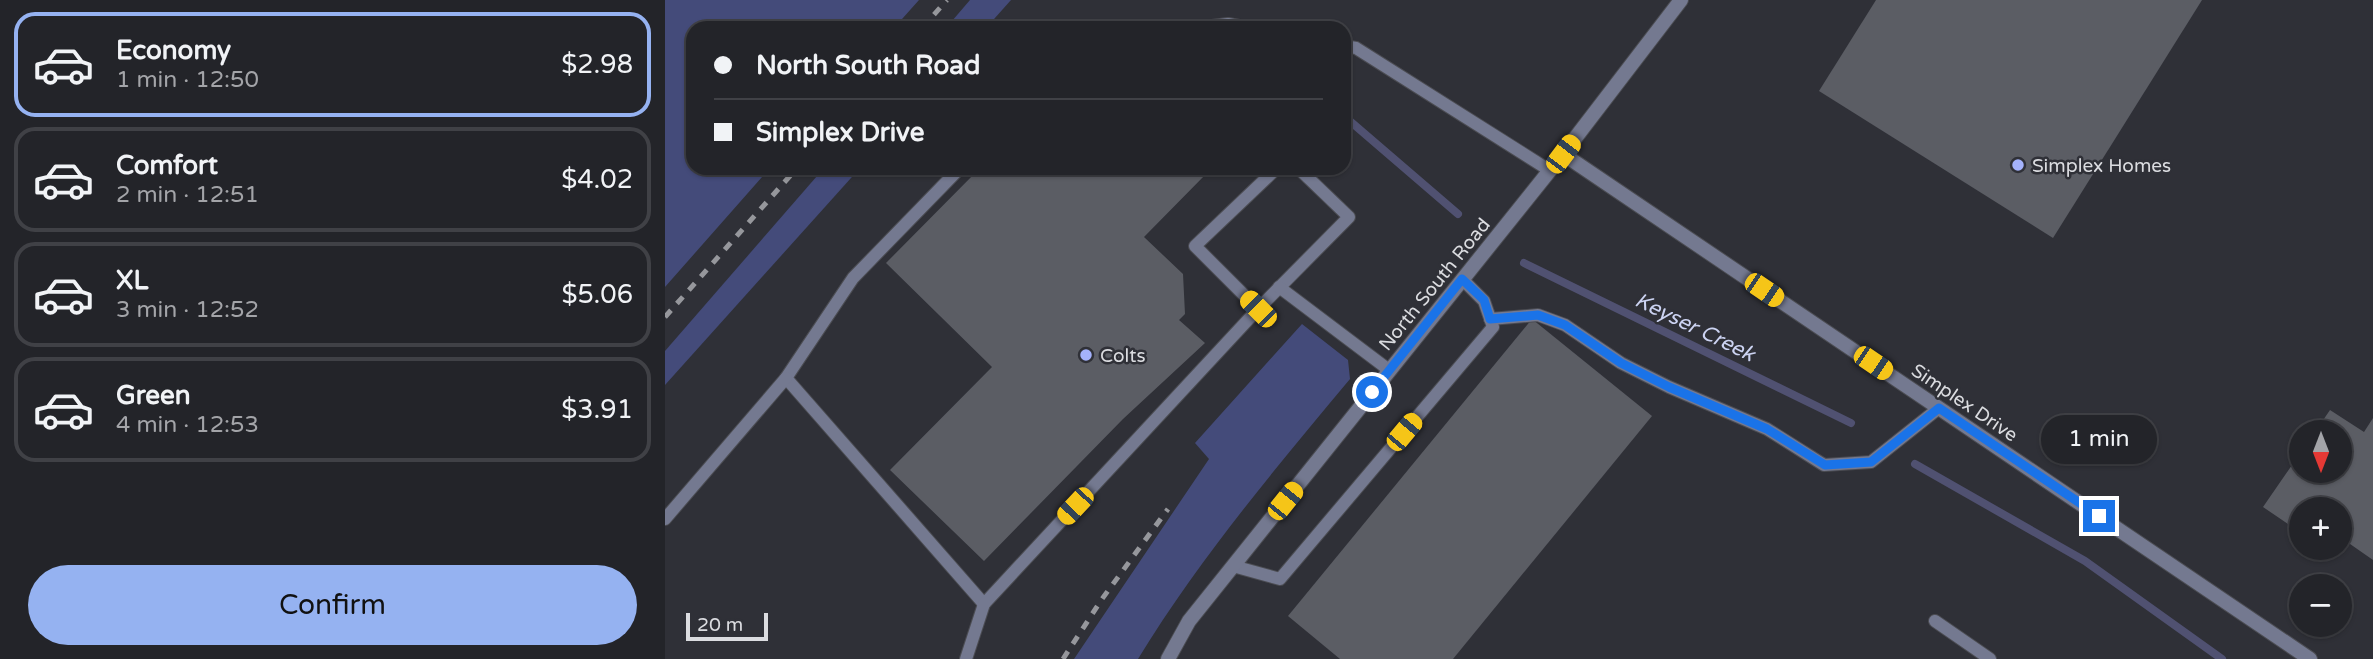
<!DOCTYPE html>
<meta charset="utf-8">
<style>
body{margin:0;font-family:"Varela Round",sans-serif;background:#2b2c31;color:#f1f3f6;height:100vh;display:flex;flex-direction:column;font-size:26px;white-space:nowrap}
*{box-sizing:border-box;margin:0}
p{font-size:23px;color:#a3a4a8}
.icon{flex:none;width:38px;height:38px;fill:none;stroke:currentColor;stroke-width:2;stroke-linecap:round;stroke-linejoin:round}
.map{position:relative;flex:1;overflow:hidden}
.side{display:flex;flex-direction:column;background:#232429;width:665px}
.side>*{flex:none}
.top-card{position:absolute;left:21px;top:21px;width:665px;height:154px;border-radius:21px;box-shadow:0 2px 5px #0004,0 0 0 2px #404146;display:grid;align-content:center;height:154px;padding:0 28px;background:#232429}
.needle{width:46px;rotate:180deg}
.controls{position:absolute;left:1624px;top:420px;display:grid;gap:14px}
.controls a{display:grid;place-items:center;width:63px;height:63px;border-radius:50%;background:#232429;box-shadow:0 2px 5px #0004,0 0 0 2px #404146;font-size:35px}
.scale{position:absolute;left:21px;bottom:18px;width:82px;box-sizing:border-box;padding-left:7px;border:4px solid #dbdce0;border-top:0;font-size:19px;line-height:24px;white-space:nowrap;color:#dbdce0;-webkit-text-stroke:5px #2f3037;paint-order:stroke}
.end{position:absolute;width:32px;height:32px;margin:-16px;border:9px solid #1a73e8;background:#fff;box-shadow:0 0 0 4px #fff}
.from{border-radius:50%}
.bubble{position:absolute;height:49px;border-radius:24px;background:#232429;box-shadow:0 2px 5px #0004,0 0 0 2px #404146;font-size:23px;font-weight:600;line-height:49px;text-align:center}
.car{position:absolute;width:21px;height:42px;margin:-21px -10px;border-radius:9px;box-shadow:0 0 5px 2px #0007;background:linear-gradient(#f5c518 24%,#345 0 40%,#f5c518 0 76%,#345 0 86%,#f5c518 0)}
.top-card b{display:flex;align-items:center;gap:24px;height:66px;font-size:26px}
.top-card b+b{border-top:2px solid #404146}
.top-card i{width:18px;height:18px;background:#f1f3f6}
ul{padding:12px 0 0;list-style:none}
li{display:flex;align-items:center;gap:21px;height:105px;margin:0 14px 10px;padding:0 14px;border:4px solid #404146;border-radius:21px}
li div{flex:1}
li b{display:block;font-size:26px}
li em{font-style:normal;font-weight:600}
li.active{border-color:#95b2f1}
li>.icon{width:63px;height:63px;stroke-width:1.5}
.primary-button{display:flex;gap:14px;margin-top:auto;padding:14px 28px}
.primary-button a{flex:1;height:80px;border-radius:42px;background:#95b2f1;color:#111;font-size:28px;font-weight:600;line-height:80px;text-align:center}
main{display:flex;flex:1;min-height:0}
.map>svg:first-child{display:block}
</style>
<main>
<section class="side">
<ul>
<li class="active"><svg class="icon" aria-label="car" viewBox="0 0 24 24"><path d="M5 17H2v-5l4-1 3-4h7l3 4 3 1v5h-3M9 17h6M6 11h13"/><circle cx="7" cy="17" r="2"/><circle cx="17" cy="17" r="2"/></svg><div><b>Economy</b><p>1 min · 12:50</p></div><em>$2.98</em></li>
<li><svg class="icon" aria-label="car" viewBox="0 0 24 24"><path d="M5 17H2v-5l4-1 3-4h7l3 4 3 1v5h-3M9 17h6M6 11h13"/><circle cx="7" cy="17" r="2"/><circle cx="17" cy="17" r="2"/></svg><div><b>Comfort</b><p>2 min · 12:51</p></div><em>$4.02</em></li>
<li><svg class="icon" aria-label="car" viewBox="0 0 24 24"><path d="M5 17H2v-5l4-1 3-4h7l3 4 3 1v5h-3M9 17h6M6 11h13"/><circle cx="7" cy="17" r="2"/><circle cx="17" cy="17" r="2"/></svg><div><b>XL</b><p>3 min · 12:52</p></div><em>$5.06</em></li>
<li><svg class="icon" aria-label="car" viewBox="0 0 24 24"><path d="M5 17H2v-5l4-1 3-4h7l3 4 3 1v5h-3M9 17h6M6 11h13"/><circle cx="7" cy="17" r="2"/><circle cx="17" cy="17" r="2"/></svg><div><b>Green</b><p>4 min · 12:53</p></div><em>$3.91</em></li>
</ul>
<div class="primary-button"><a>Confirm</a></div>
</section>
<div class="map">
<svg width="1708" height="659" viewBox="0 0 1708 659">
<rect width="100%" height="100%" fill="#2f3037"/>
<g fill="#444b7a">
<polygon points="0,0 254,0 229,28 28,28 28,168 105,168 0,287"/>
<polygon points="305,0 346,0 321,28 281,28"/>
<polygon points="159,168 195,168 0,385 0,351"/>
<path d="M637,324l46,36 2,19c-75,90 -151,180 -212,280h-64l135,-200 -14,-16z"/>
</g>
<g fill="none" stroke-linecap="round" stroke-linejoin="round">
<g stroke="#505171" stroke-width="8">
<polyline points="679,116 793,214"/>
<polyline points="859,263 1186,423"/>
<polyline points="1250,464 1420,561 1557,659"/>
</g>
</g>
<g fill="#5b5d64">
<polygon points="1211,0 1537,0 1388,238 1154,91"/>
<polygon points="315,168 535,168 541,174 479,237 518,274 520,314 514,320 540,343 458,419 319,561 225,470 327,367 221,263"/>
<polygon points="867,319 987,416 788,659 675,659 623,616"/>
<polygon points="1665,410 1699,432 1708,418 1708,560 1675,537 1675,509 1636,509 1636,533 1598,507 1636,452 1636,471 1675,471 1675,432 1650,432"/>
</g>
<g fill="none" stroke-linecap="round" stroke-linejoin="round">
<g stroke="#4b4c52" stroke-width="14">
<g id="lane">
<polyline points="531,28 563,24 585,28"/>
<polyline points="679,46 691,48 884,170"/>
<polyline points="295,168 188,278 121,378 319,604"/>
<polyline points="612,168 530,246 593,309 684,217 633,168"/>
<polyline points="614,287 724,370"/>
<polyline points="825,319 873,315 900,325 956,363 1004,387 1102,429 1159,465 1206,462 1274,408"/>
<polyline points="0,519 121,378"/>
<polyline points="568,566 615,579 828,327 819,301 797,279"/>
<polyline points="1270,621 1325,659"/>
<polyline points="301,659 319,604 593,309"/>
</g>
</g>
<g stroke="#4b4c52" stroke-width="16">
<g id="street">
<polyline points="898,154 1645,659"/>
<polyline points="503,659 524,621 898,154 1016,0"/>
</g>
</g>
<use href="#lane" stroke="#747990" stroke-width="12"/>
<use href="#street" stroke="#747990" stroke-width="14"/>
<g stroke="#96979c" stroke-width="5" stroke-dasharray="9 9" stroke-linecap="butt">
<polyline points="257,28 282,0"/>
<polyline points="0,317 132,168"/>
<polyline points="398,659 437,599 503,509"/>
</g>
</g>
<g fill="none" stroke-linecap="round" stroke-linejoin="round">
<polyline stroke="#1a73e8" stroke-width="9" points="707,392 797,279 819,300 825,319 873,315 900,325 956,363 1004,387 1102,429 1160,465 1206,462 1274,408 1434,516"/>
</g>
<g fill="#a4b2fc" stroke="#2f3037" stroke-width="2.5">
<circle cx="1353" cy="165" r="7"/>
<circle cx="421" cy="355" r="7"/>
</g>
<g text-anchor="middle" stroke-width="5" stroke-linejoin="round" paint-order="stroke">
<g font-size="19" fill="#dbdce0" stroke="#2f3037" text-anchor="start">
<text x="1367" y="172">Simplex Homes</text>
<text x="435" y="362">Colts</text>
</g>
<g font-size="19" fill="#dbdce0" stroke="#2f3037">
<text transform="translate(769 284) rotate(-51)" y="7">North South Road</text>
<text transform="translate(1300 402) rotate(34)" y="7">Simplex Drive</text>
</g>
<g font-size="21" font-style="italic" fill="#ccd3f2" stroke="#2f3037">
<text transform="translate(1030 327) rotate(26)" y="7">Keyser Creek</text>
</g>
</g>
</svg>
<div class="controls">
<a><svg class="needle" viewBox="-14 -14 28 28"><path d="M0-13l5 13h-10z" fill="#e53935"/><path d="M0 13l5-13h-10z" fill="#a3a4a8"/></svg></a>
<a>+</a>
<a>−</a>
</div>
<div class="scale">20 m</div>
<i class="end from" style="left:707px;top:392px"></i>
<i class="end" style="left:1434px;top:516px"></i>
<div class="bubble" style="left:1376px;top:415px;width:116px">1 min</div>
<i class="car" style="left:898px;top:154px;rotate:37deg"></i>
<i class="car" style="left:1099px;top:290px;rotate:124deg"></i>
<i class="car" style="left:593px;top:309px;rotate:315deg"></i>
<i class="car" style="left:1208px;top:363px;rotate:124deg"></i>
<i class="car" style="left:739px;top:432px;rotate:40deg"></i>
<i class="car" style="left:620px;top:501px;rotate:39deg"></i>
<i class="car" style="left:410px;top:506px;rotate:223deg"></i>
<div class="top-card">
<b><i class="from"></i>North South Road</b>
<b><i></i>Simplex Drive</b>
</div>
</div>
</main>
